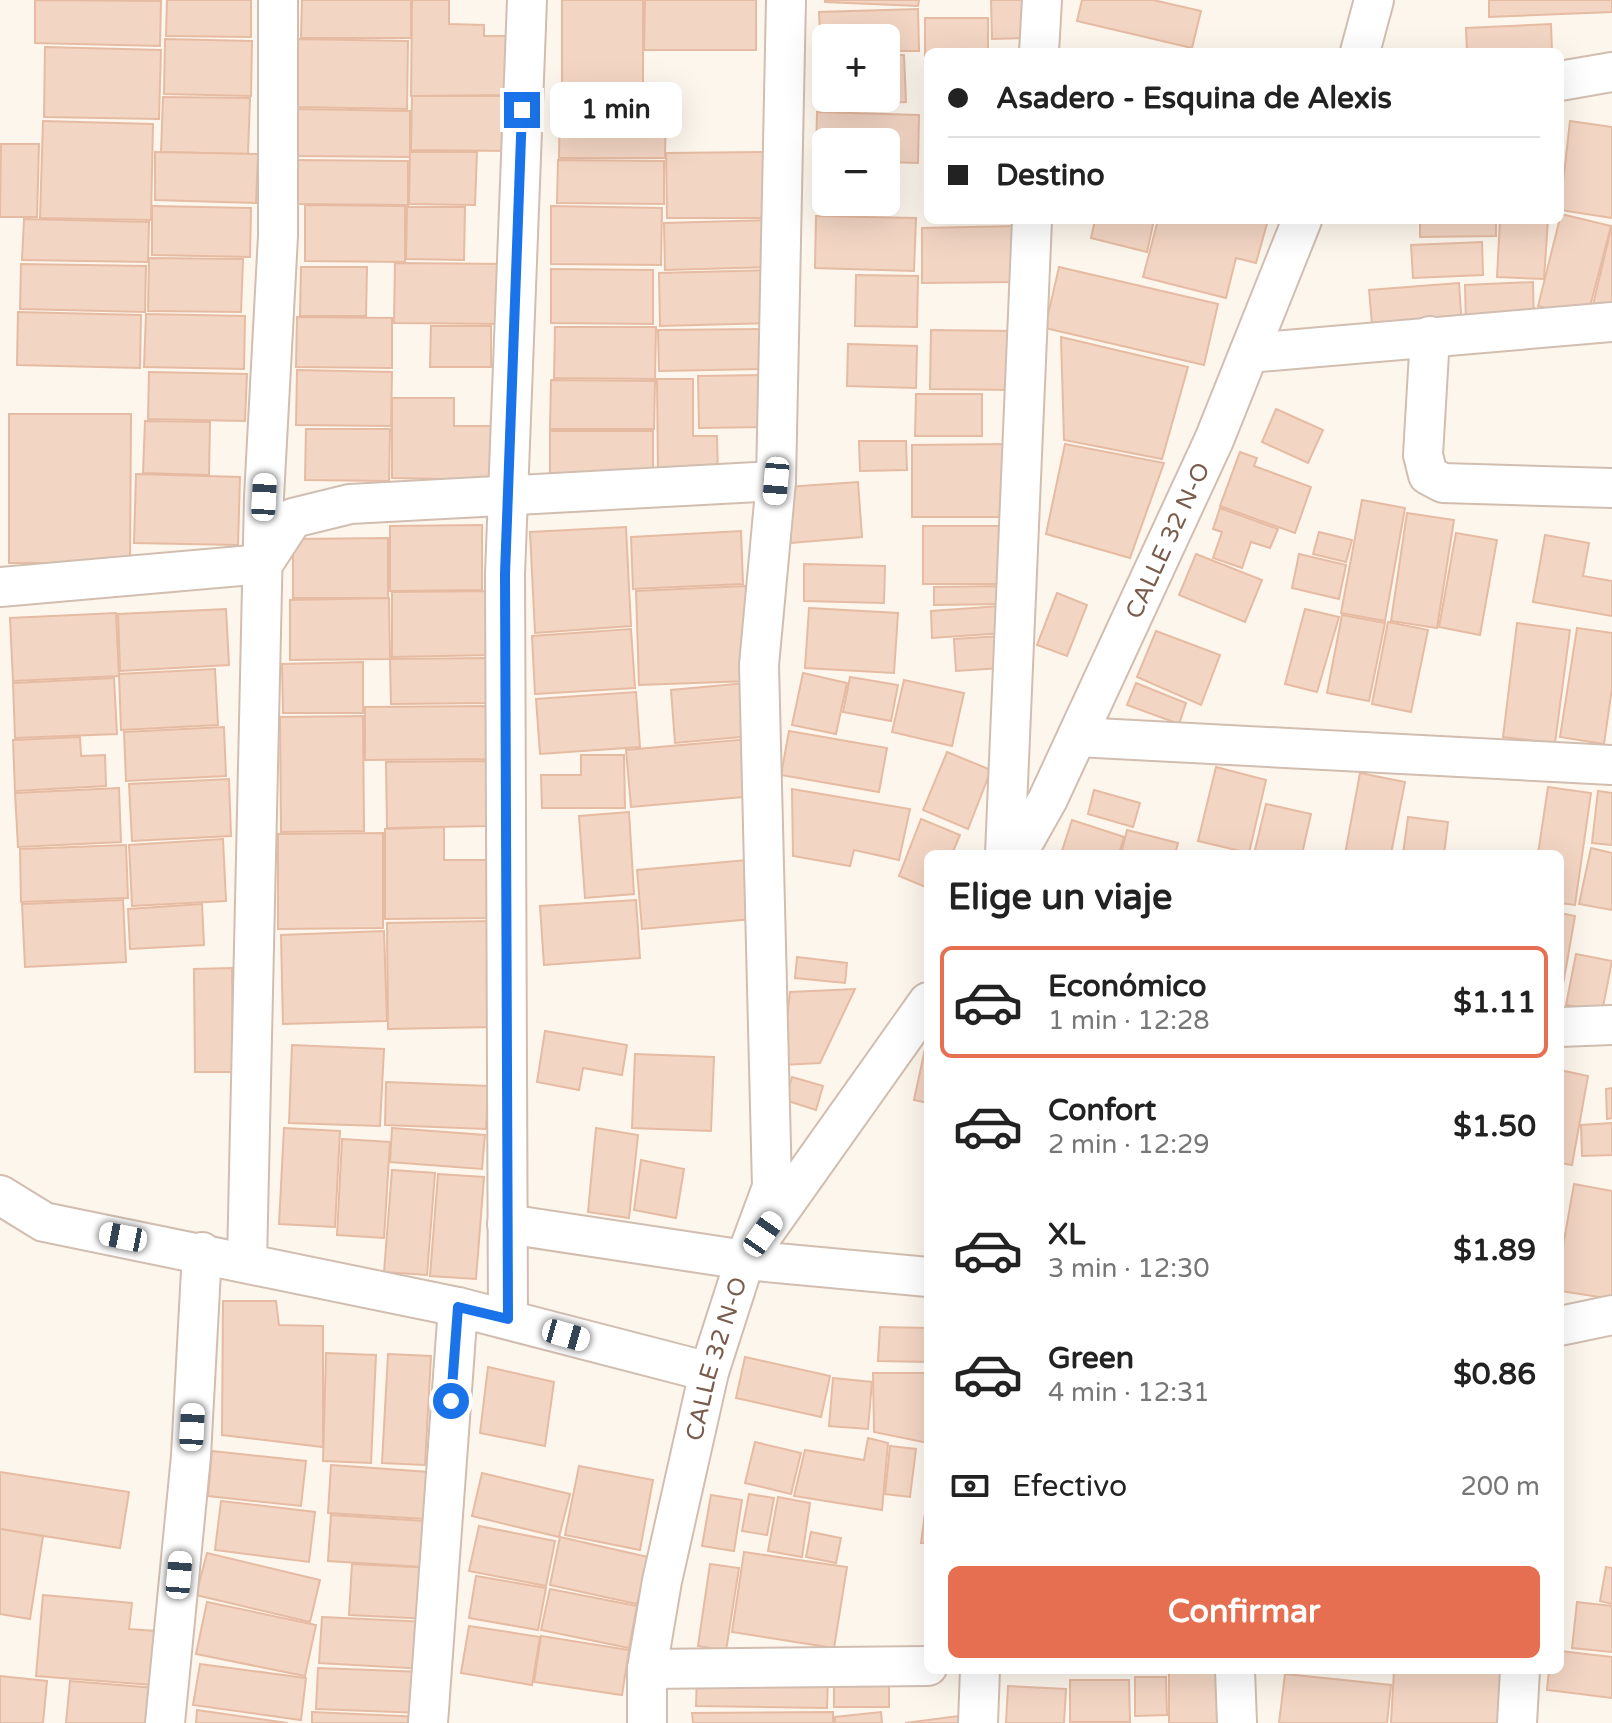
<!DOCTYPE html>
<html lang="es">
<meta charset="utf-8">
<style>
body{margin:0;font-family:"Varela Round",sans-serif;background:#f6f6f6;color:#222;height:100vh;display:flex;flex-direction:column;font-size:30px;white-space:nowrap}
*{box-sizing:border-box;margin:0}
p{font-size:26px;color:#767676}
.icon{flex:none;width:44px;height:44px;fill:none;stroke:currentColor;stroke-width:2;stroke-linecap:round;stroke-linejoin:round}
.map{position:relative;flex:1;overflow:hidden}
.sheet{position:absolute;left:924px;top:850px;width:640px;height:824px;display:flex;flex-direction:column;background:#fff;border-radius:12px;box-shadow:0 8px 32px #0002}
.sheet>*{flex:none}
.guide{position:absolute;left:924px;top:48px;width:640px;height:176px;border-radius:12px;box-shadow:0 8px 32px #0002;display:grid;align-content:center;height:176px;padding:0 24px;background:#fff}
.tools{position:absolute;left:812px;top:24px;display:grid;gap:16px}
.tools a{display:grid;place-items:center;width:88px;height:88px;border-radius:12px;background:#fff;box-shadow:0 8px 32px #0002;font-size:40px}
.end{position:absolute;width:36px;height:36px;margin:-18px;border:10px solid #1a73e8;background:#fff;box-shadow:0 0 0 4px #fff}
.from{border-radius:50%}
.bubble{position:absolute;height:56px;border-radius:12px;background:#fff;box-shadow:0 8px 32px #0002;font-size:26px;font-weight:700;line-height:56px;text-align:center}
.car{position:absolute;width:24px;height:48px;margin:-24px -12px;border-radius:10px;box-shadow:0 0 6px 2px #0007;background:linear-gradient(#fff 24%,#345 0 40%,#fff 0 76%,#345 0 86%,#fff 0)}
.guide b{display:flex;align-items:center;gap:28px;height:76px;font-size:30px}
.guide b+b{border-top:2px solid #e0e0e0}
.guide i{width:20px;height:20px;background:#222}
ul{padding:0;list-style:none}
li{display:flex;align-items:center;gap:24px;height:112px;margin:0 16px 12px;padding:0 8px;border:4px solid transparent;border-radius:12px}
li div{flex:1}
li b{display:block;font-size:30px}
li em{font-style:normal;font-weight:700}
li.on{border-color:#e76f51}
li>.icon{width:72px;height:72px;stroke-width:1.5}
h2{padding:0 24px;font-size:36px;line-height:96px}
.pay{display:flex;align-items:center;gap:20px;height:88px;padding:0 24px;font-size:30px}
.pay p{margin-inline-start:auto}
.action{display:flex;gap:16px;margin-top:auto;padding:16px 24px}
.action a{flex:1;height:92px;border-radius:12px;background:#e76f51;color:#fff;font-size:32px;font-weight:700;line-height:92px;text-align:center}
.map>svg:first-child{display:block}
</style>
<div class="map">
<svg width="1612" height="1723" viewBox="0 0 1612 1723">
<rect width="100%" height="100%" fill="#fdf6ec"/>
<g fill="#f3d5c3" stroke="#e6bba3" stroke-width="2">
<polygon points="35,0 161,1 160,46 35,43"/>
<polygon points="167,0 251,0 251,37 166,36"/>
<polygon points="302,0 411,0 411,38 301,38"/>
<polygon points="412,0 449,0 449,24 484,25 484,36 509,36 508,95 411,96"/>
<rect x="562" y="0" width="81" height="100"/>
<polygon points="645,0 756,0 756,50 644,50"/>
<polygon points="825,0 919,0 918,6 825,2"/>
<polygon points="991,0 1027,0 1028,38 992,39"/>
<polygon points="1082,0 1153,0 1201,11 1192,48 1077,21"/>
<polygon points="1489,0 1612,0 1612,12 1489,17"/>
<polygon points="918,9 919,51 886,51 886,38 826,38 826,53 821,53 819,12"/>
<polygon points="925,18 988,18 988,52 928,52 925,72"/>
<polygon points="1551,24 1552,52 1467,52 1466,28"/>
<polygon points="165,39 252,41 251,96 164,94"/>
<polygon points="294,39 408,41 407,109 294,107"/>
<polygon points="45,47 161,50 159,119 44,117"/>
<polygon points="886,55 904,55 906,102 822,105 820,58 826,57 826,98 886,98"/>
<polygon points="412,96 512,96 511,151 411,150"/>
<polygon points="163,97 250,98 248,154 161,152"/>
<polygon points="560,101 666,101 665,158 559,158"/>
<polygon points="295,109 410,111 410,157 294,156"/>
<polygon points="817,112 919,115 918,163 886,162 886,142 826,142 826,160 816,160"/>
<polygon points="43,121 153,124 151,220 40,218"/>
<polygon points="1570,121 1612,127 1612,218 1560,210"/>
<polygon points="1,144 39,144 37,217 0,217"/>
<polygon points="155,152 258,154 256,203 155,200"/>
<polygon points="410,152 477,152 475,205 409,204"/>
<polygon points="765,152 765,218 667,218 666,153"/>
<polygon points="296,160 408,161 408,205 296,204"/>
<polygon points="558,160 664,161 664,204 557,203"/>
<polygon points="819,169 826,169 826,202 885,202 884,213 816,209"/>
<polygon points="305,205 405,206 405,262 305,261"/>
<polygon points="152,206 251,208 250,257 152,255"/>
<polygon points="551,206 662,208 661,265 551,264"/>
<polygon points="407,207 465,207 464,260 406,259"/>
<polygon points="1561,214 1611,226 1587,318 1538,306"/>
<polygon points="816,216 916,218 914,271 815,268"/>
<polygon points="24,219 149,222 148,262 22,260"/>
<polygon points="769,220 770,267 665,270 664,223"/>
<polygon points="1095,220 1154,220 1147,252 1091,238"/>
<polygon points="1158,220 1268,220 1256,263 1236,258 1226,298 1143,277"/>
<polygon points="1420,220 1496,220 1496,236 1420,237"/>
<polygon points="1500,220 1548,220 1544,279 1497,277"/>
<polygon points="1612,225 1612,314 1592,309"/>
<polygon points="1020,226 1020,282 922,283 922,228"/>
<polygon points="1482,242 1483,275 1413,278 1411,245"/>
<polygon points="149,258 243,259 241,312 148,311"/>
<polygon points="395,263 508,264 507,324 394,323"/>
<polygon points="21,264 146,266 145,312 20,309"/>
<polygon points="301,267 367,267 366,316 300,316"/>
<polygon points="1059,267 1218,304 1204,365 1045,328"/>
<polygon points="551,269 653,270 653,324 551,323"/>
<polygon points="775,270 776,323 660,326 659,273"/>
<polygon points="856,275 918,276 917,327 855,326"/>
<polygon points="1533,282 1534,326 1466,327 1465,285"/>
<polygon points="1459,283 1462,328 1373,335 1369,290"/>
<polygon points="18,312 141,315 140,368 17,365"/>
<polygon points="146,314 245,316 244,369 144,367"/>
<polygon points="297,317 392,318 392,368 296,367"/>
<polygon points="431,326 491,326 491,367 430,367"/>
<polygon points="555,327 656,327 655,379 554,378"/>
<polygon points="770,329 770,369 659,371 658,330"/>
<polygon points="931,330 1013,331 1012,390 930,389"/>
<polygon points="1061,337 1188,367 1162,459 1064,440"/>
<polygon points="848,344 917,346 916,388 847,386"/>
<polygon points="297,370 392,372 391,426 296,425"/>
<polygon points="149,372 247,374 245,421 148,419"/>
<polygon points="767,375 767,427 699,428 698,376"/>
<polygon points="657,379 693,379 693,436 717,436 718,475 658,475"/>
<polygon points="551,380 655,381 654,429 550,429"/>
<polygon points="916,394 982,394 982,436 915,436"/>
<polygon points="392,398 454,398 454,426 492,426 492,480 392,478"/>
<polygon points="1276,409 1323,430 1308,463 1262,442"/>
<polygon points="9,414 131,414 130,563 9,563"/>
<polygon points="145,421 210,422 209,475 143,473"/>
<polygon points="306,429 390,429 389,481 305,480"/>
<rect x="550" y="431" width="103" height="42"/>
<polygon points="859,441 906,441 907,470 860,471"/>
<polygon points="1009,444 1009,517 912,517 912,445"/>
<polygon points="1065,444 1164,463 1130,558 1046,534"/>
<polygon points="1240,452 1257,458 1254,466 1311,487 1295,533 1220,506"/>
<polygon points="136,474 240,477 238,545 134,543"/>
<polygon points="858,482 862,537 791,543 787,487"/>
<polygon points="1362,500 1405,508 1385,621 1341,613"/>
<polygon points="1220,508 1278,529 1270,548 1251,542 1242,568 1213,558 1222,532 1213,529"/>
<polygon points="1407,513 1454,520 1437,628 1391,621"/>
<polygon points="482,525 482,590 390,591 390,526"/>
<rect x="923" y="526" width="81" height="58"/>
<polygon points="626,527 631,626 535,633 530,532"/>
<polygon points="741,531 743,584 633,589 631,537"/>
<polygon points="1319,532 1352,540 1346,562 1313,554"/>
<polygon points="1456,533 1497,540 1480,635 1439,627"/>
<polygon points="1545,535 1589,543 1583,576 1612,581 1612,616 1533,602"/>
<polygon points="388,538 388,598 293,598 293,539"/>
<polygon points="1196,554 1262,580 1245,622 1179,595"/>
<polygon points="1299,554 1346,565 1339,599 1292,588"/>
<polygon points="804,564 885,566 884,603 804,601"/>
<polygon points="746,586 749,681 639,685 636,591"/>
<polygon points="1006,586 1006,604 934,605 934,587"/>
<polygon points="492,591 492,655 392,657 392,592"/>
<polygon points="1057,593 1087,605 1067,656 1037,645"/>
<polygon points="389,598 390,659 290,660 290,600"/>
<polygon points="1001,606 1004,633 932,638 931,611"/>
<polygon points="809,608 898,613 894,673 805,668"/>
<polygon points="226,609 229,665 120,671 118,614"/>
<polygon points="1305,609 1339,617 1317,692 1285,684"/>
<polygon points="116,613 119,676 13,681 10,618"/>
<polygon points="1342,615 1385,623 1369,701 1327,693"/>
<polygon points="1388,622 1428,630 1411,712 1372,704"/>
<polygon points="1517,623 1570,630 1555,743 1503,737"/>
<polygon points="1577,628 1612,633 1612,688 1604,744 1560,737"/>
<polygon points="631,629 635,688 535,694 532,636"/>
<polygon points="1156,631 1220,655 1201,705 1137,677"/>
<polygon points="1001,636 1002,668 956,671 954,639"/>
<polygon points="487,658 488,703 391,704 390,659"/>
<polygon points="363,662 363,713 283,713 282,664"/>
<polygon points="215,669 218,725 121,730 119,674"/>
<polygon points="803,673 847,683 836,734 792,725"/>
<polygon points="850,677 898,685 891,721 843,712"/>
<polygon points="114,678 117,734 15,738 13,683"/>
<polygon points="904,680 964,693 952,746 892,732"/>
<polygon points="746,683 751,736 675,743 671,690"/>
<polygon points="1136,683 1186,703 1179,724 1127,705"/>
<polygon points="636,692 640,747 540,754 536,699"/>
<polygon points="488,706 488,759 365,760 365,707"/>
<polygon points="363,716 364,831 281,832 280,717"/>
<polygon points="224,727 226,776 126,781 124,732"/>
<polygon points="789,731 887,748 879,792 781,775"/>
<polygon points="80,737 81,756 105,755 106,786 15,791 13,740"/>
<polygon points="749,739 754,796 631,807 626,750"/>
<polygon points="947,752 991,770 968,829 923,810"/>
<polygon points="581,755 624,755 625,808 542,808 541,775 581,775"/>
<polygon points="488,761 488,826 387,828 386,762"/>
<polygon points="1216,767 1266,780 1249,853 1198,841"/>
<polygon points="1360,773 1405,782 1391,854 1345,854"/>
<polygon points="229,779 231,836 132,841 129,784"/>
<polygon points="1548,787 1591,793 1575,905 1560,903 1560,854 1538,854"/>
<polygon points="119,788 121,842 18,847 15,793"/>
<polygon points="792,789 910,809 899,860 854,850 850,866 793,856"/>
<polygon points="1094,790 1140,803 1133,827 1088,814"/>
<polygon points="1598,791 1612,793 1612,845 1592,843"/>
<polygon points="1266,804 1311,814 1302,854 1254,854"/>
<polygon points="629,812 634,894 585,898 579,816"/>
<polygon points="1408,817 1448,822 1444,854 1403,854"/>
<polygon points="921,819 960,835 952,854 928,854 928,888 899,876"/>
<polygon points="1072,820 1124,837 1119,854 1061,854"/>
<polygon points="444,827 444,860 490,860 490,918 385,919 385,829"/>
<polygon points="1127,830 1178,843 1175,854 1121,854"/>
<polygon points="383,833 383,928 278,929 278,834"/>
<polygon points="223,839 226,901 132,906 129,845"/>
<polygon points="126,845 128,898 21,902 20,849"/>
<polygon points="1591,848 1612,853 1612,910 1579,904"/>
<polygon points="747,860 752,919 642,929 637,870"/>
<polygon points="123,900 126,962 25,967 22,904"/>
<polygon points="636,900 640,958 544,965 540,906"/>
<polygon points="202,904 204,945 130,949 128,909"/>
<polygon points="1560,913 1575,916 1560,1002"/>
<polygon points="490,921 492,1027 388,1029 387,923"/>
<polygon points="384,931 387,1021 283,1024 281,935"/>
<polygon points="1576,954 1612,961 1602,1012 1566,1005"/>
<polygon points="797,957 847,963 845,983 795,978"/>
<polygon points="232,968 233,1072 195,1072 194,969"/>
<polygon points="855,989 820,1063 782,1065 790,992"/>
<polygon points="545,1031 627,1045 622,1075 583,1068 579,1090 537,1082"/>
<polygon points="928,1035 928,1103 914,1100"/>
<polygon points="292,1045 384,1049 380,1126 289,1123"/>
<polygon points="635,1054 714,1057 711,1131 632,1128"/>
<polygon points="1560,1070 1588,1076 1572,1165 1560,1163"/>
<polygon points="792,1077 823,1086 816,1110 785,1100"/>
<polygon points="386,1082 488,1086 486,1129 385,1125"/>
<polygon points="1612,1088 1612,1118 1607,1119 1606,1089"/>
<polygon points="1612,1123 1612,1155 1582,1156 1581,1125"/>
<polygon points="284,1128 340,1131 335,1227 279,1224"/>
<polygon points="392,1128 485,1135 482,1169 390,1162"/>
<polygon points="596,1128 638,1135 629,1218 588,1212"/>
<polygon points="342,1139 390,1142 384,1238 337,1235"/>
<polygon points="641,1160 684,1169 676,1218 634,1210"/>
<polygon points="392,1170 435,1173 427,1275 384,1272"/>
<polygon points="438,1174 484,1177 476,1279 430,1276"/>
<polygon points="1574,1184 1612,1191 1612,1299 1560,1291 1560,1263"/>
<polygon points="223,1301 276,1301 279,1325 323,1326 323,1447 222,1435"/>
<polygon points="880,1327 928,1328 928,1362 878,1361"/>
<polygon points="326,1353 376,1355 371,1463 323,1461"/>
<polygon points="388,1354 431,1356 425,1465 382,1463"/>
<polygon points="745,1357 830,1376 821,1417 736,1398"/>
<polygon points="488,1367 554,1382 545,1446 480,1433"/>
<polygon points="873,1373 928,1373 928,1443 874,1432"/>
<polygon points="833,1378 872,1382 868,1429 829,1426"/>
<polygon points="868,1438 888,1443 882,1510 794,1496 805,1450 864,1460"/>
<polygon points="755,1442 801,1453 791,1494 745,1483"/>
<polygon points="890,1446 916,1449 910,1497 885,1494"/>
<polygon points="212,1451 306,1461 301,1506 208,1496"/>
<polygon points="331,1465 429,1472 425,1519 328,1513"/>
<polygon points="579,1466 653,1480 640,1550 565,1535"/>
<polygon points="0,1472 129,1492 120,1548 0,1529"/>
<polygon points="482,1473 570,1494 559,1537 472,1516"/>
<polygon points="928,1491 928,1543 921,1543"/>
<polygon points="749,1494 774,1498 767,1535 742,1531"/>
<polygon points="711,1495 742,1500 734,1551 702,1546"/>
<polygon points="778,1497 810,1503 802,1557 768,1551"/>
<polygon points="221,1501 315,1512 309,1562 215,1550"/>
<polygon points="331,1515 425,1521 422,1567 328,1561"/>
<polygon points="479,1526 555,1541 546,1586 469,1571"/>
<polygon points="0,1529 43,1536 30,1619 0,1614"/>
<polygon points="811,1532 841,1538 836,1563 806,1557"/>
<polygon points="560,1537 648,1557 637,1604 550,1585"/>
<polygon points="744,1552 847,1567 834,1648 732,1632"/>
<polygon points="207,1553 320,1580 310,1622 196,1595"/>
<polygon points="352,1564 433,1568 430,1619 349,1615"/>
<polygon points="710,1564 739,1568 726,1651 698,1646"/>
<polygon points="1606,1567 1612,1568 1612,1604 1600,1601"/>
<polygon points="476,1576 546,1588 538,1630 469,1618"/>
<polygon points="550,1589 637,1606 629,1648 541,1630"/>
<polygon points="43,1595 132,1603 129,1629 156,1631 152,1685 36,1676"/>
<polygon points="207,1602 316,1625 305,1676 196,1654"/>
<polygon points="1577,1602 1612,1606 1612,1652 1572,1648"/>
<polygon points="322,1617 428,1622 426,1669 319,1663"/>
<polygon points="469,1626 540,1637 532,1685 461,1673"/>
<polygon points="541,1636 629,1650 622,1695 534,1682"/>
<polygon points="1560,1651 1612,1657 1612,1698 1547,1690 1549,1670 1560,1670"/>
<polygon points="200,1664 306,1678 301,1720 193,1705"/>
<polygon points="318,1668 424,1672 422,1713 316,1709"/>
<polygon points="1394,1670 1500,1670 1499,1723 1391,1723"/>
<rect x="1169" y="1672" width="50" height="51"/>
<polygon points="697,1674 828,1677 827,1708 696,1706"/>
<polygon points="1285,1674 1391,1685 1387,1723 1279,1723"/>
<polygon points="0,1676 47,1681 43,1723 0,1723"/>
<polygon points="1135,1677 1166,1677 1167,1715 1135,1716"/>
<rect x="834" y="1679" width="55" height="28"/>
<polygon points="1070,1680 1129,1680 1130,1722 1070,1722"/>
<polygon points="70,1681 155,1688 152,1723 66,1723"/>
<polygon points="1008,1686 1066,1689 1064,1723 1006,1723"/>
<polygon points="197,1710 288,1723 196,1723"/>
<polygon points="312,1712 422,1717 422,1723 312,1723"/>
<polygon points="833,1712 833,1723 693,1723 692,1713"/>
<polygon points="881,1712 882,1723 835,1723 835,1717"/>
<polygon points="966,1715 967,1723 905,1723"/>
</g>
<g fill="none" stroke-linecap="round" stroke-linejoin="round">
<g stroke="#d1beb0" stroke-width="42">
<g id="minor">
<polyline points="1039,52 1042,0"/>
<polyline points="1360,52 1374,0"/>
<polyline points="1560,81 1612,72"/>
<polyline points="1430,336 1423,455 1428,475 1443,483 1612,488"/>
<polyline points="1249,353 1612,322"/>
<polyline points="0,587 263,564 293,518 350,504 776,481"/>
<polyline points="1077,737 1612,765"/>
<polyline points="1005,854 1032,220"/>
<path id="s1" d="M1017,854l31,-55 166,-359 88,-220"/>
<polyline points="1560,1027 1612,1025"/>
<polyline points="0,1195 44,1222 458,1307 709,1372"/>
<polyline points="507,1224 745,1260 928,1277"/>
<polyline points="745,1260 772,1187 759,665 776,481 786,0"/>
<polyline points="247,1262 264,497 278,236 278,0"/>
<polyline points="508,1319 505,574 527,0"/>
<polyline points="1560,1326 1612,1315"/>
<polyline points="647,1669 928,1666"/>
<polyline points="1235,1670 1237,1723"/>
<polyline points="165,1723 191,1456 202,1252"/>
<polyline points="428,1723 458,1307"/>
<path id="s2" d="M647,1723v-54l15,-88 47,-209 36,-112 183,-258"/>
<polyline points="978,1723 980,1670"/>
<polyline points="1517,1723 1520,1670"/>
</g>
</g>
<use href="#minor" stroke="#fff" stroke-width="38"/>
</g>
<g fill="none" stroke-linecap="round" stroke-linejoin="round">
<polyline stroke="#1a73e8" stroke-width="10" points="451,1401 458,1307 508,1319 505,574 522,110"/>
</g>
<g text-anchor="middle" stroke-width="6" stroke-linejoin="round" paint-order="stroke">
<g font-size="24" fill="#7a5c4d" stroke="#fffaf3">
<text dy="8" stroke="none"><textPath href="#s1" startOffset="348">CALLE 32 N-O</textPath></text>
<text dy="8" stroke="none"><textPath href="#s2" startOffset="372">CALLE 32 N-O</textPath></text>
</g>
</g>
</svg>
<div class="tools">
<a>+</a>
<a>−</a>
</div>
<i class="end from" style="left:451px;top:1401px"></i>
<i class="end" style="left:522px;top:110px"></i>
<div class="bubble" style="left:550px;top:82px;width:132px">1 min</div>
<i class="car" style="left:776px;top:481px;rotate:185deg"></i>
<i class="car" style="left:264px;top:497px;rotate:3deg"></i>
<i class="car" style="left:763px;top:1234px;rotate:35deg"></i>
<i class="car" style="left:123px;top:1237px;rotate:281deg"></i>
<i class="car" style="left:566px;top:1335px;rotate:106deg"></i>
<i class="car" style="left:192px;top:1427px;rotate:3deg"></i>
<i class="car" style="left:179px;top:1575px;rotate:5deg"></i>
<div class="guide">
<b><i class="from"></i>Asadero - Esquina de Alexis</b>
<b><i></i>Destino</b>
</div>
<section class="sheet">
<h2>Elige un viaje</h2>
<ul>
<li class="on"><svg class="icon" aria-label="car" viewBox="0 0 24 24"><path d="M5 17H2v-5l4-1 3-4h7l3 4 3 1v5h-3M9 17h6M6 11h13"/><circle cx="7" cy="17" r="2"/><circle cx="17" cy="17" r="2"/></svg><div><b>Económico</b><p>1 min · 12:28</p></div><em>$1.11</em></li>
<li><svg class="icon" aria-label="car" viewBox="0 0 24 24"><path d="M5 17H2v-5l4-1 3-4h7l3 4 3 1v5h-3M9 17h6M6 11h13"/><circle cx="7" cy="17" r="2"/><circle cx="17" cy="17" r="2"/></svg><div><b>Confort</b><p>2 min · 12:29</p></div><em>$1.50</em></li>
<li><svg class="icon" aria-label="car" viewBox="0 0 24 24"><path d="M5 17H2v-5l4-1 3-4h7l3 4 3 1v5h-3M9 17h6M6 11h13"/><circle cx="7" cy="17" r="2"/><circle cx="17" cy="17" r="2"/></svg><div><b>XL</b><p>3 min · 12:30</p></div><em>$1.89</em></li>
<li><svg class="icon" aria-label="car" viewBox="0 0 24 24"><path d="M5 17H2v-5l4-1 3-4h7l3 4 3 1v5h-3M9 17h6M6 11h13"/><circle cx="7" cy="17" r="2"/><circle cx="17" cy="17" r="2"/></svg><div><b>Green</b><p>4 min · 12:31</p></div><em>$0.86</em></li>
</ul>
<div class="pay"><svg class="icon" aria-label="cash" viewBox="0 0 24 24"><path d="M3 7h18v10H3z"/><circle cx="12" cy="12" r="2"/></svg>Efectivo<p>200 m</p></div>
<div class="action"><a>Confirmar</a></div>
</section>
</div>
